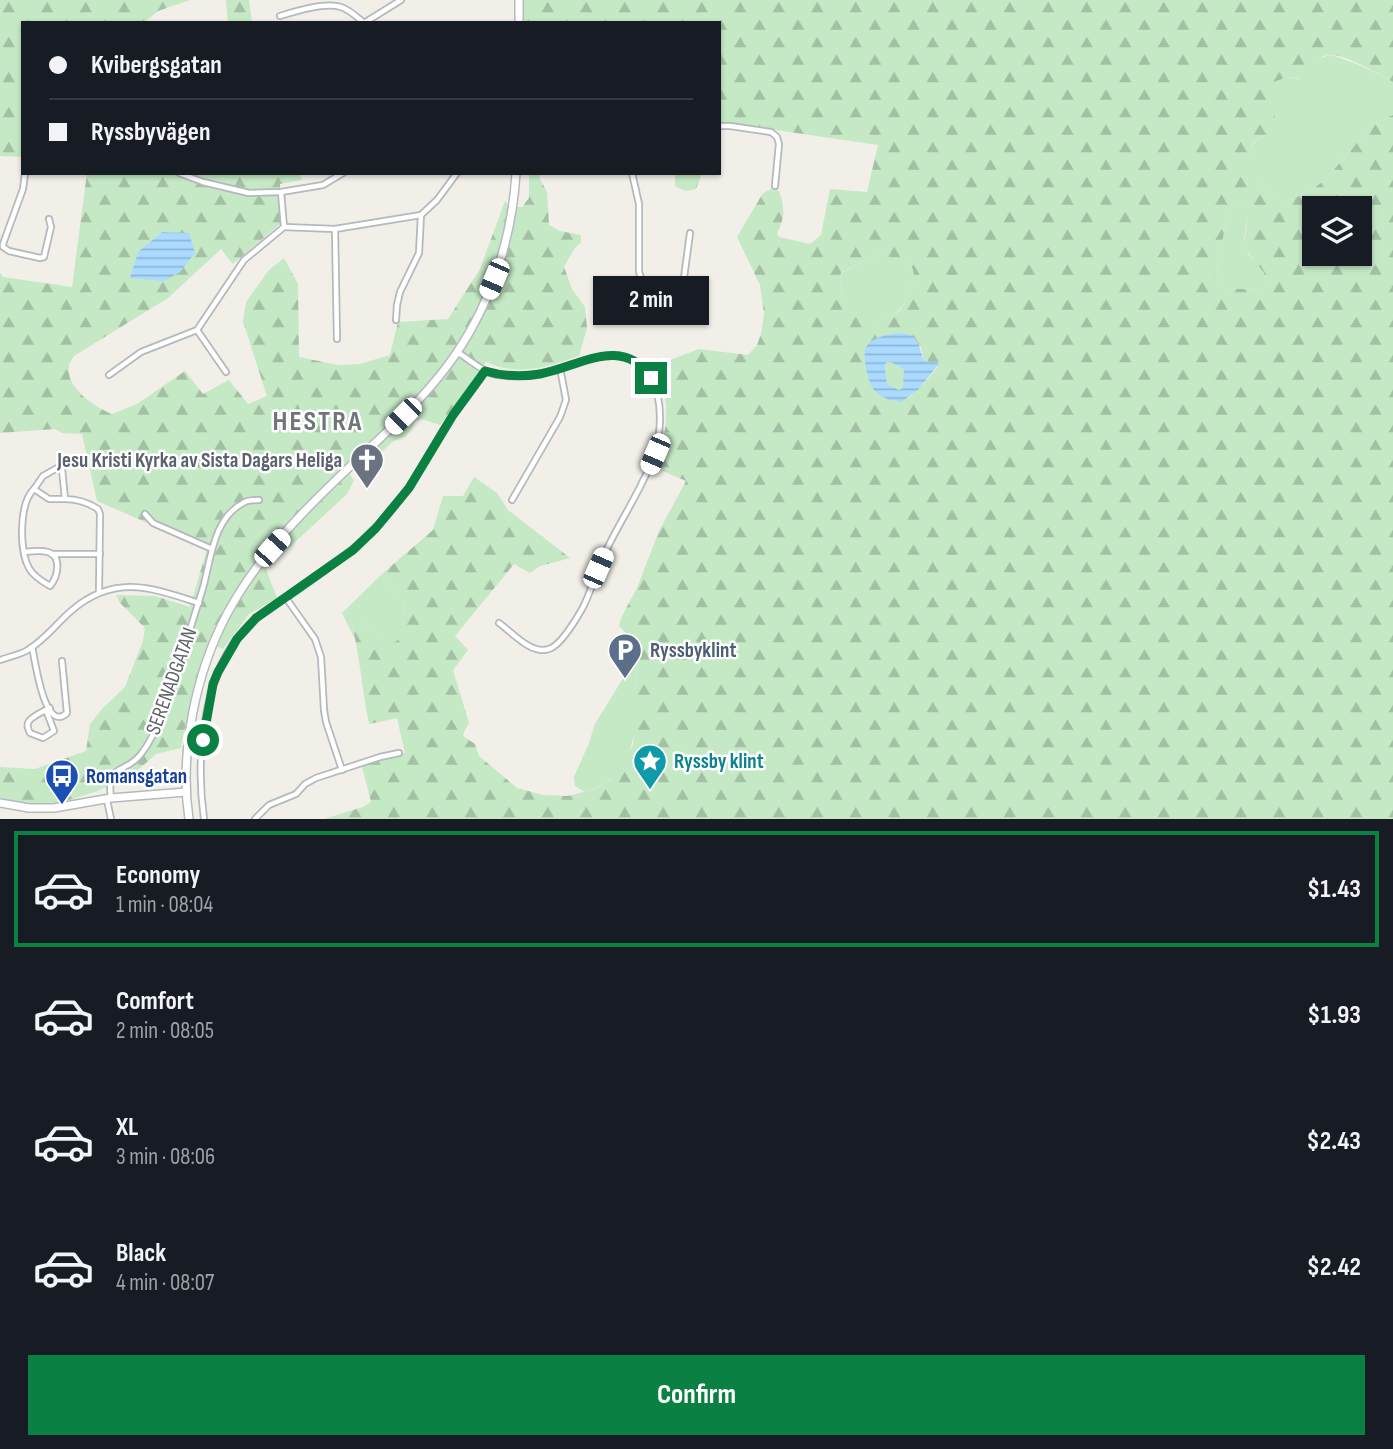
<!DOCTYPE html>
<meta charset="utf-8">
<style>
body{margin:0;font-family:"Sofia Sans Condensed",sans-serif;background:#242831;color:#f1f3f6;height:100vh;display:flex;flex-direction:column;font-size:26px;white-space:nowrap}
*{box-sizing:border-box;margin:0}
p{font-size:23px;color:#9ea1a6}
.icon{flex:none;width:38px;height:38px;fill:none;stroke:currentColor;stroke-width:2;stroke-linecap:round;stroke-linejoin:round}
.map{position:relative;height:819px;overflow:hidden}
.drawer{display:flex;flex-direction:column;background:#171b24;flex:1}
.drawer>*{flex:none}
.hud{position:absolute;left:21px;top:21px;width:700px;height:154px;border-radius:0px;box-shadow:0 2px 5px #0004;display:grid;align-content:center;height:154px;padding:0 28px;background:#171b24}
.tools{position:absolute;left:1302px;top:196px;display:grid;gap:14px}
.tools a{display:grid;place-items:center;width:70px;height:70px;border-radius:0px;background:#171b24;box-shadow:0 2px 5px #0004;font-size:35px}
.end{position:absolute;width:32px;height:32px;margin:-16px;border:9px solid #0b8043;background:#fff;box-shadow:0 0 0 4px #fff}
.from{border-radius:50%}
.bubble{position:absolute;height:49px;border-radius:0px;background:#171b24;box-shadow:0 2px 5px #0004;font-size:23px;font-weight:700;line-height:49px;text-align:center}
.car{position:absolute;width:21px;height:42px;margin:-21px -10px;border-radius:9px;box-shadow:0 0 5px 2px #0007;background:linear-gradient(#fff 24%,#345 0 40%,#fff 0 76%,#345 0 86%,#fff 0)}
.hud b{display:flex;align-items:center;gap:24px;height:66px;font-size:26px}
.hud b+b{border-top:2px solid #363941}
.hud i{width:18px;height:18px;background:#f1f3f6}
ul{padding:12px 0 0;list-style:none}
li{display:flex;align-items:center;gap:21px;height:116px;margin:0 14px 10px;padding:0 14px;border:4px solid transparent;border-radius:0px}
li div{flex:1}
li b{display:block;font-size:26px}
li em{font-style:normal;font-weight:700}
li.on{border-color:#0b8043}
li>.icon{width:63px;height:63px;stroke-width:1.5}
.action{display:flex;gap:14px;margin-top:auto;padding:14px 28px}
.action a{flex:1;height:80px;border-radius:0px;background:#0b8043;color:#fff;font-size:28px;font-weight:700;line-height:80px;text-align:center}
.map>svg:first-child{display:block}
</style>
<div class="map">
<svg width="1393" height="819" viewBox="0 0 1393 819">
<defs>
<pattern id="forest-firs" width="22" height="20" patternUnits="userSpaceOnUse" patternTransform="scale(1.75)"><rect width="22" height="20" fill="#c5e8c5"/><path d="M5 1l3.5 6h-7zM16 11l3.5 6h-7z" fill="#a3c0a4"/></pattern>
<pattern id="water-rules" width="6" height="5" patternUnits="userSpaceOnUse" patternTransform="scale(1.75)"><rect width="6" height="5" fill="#aadaff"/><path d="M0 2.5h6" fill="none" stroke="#8eb4d2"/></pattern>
</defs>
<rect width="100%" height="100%" fill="#f1efe8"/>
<g fill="#c5e8c5">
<path d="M1331,55c22,7 42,15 62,27v33l-20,9 -47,55 -12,9 -28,15h-3c-16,-13 -37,-26 -34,-48 1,-6 3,-11 8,-15 8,-6 17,-6 23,-14 -11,-18 -14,-23 -7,-44l14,-5 11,2 8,-4 3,-11 8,-5z"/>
<polygon points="1242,199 1247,209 1247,222 1244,240 1248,254 1259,265 1264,273 1265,285 1259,290 1225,288 1220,286 1216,275 1219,254 1229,213"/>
<path d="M880,255c9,2 25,4 31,11 8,9 -5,39 -13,45 -6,6 -13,5 -19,11l-4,1 -33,-21 -2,-27 3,-3 29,-15z"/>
<path d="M383,573c4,13 13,19 21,29l-2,27 -4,11 -7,4 -30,-22h-10l5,19 -14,-28z"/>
<path d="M638,654c-5,38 7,101 -28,126 -8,6 -17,9 -25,12l-10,-6 -1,-9 15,-34 6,-19z"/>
</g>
<g fill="url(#forest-firs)" fill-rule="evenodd">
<polygon points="0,0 190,0 158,11 143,23 23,23 23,157 0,156"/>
<polygon points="226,0 249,0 252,23 228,23"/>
<path d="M524,0h869v82c-13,-8 -47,-27 -62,-27 -8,0 -16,5 -21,9l-4,11 -3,4 -16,-2 -13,5c-8,21 -5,26 7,44l-1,3c-8,6 -19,6 -26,13 -4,5 -5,11 -5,16 0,21 19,33 34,45h3l28,-15 12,-9 47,-55 20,-9v704h-1069l39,-12 8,-5 -9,-36 43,-13 -8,-35 -28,6c-7,-34 -9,-69 -18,-103l10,1 30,22 7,-4 4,-11 2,-27c-8,-10 -17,-16 -21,-29l50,-43 10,-34h20l11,-19 23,16 11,17 62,48 -30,8 -10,7 -16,-9 -59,72 13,14 -15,20 16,53 -5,9 -1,4 12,8 4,12 38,32 26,7 25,1 27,-7 16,-9 10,-12 12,-23 5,-91 -7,-16 -12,-12 2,-8 16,-30 22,-57 27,-50 -33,-14c3,-9 8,-18 10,-28 6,-22 4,-53 -9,-73l45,-17 49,6 9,-10 4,-11 3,-20 -4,-29 -23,-48 26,-44 8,-4 8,2c6,15 6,28 -2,42l2,4 31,7 11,-9 9,-46 37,3 11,-47 -157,-23 -2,4v-103h-196zM1242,199c10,18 3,30 2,48l20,26 1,12 -6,5 -34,-2 -5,-2 -4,-11 3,-21 10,-41zM1314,208h46v46h-46zM880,255c8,2 25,4 31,11 8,9 -5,39 -13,46 -7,5 -14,4 -19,10l-4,1 -8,-7 -25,-14 -2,-27 2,-3 30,-15zM872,341l49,6 2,12 15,8c-13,14 -26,36 -46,34z"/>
<path d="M87,173h212l3,7 -22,4 1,39 -48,41 -12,-15 -53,49 -94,58c-1,2 -5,7 -5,10 -4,22 26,41 43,48l25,-10 48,-33 18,23 26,-14 19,24 19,-8 -24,-75 3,-19 23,-32 15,-12 14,26 1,73 39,8 22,-1 30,-9 8,-33 50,-3 32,-50 25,-68 6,6h11l7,-9v-25h10l1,6 7,13 2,33 11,6 21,4v7l-7,7 -10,18 8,22 13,18 2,21 -8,28c-33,11 -59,21 -93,6l-46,63 -18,-6 -7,2 -3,8 -7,8 -11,4 -14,12 -13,-8 -11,9 -12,13 10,13 -7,14 -81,75 11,29 -28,16 -26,35 -14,-6c-14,34 -21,69 -28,105l-25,6 -18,16 -40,21 -42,13 -15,2 -22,-2 -19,-4v-33l35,2 51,-18 4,-27 12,-15 23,-22 18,-46 2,-13 -25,-25 -4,-8 39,1 35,11 17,-58 -110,-48 -15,-67 -20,-1 -7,-4 -55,4v-160l3,4 69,10zM162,232l27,2 -58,44 7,-26z"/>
<polygon points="677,173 702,173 696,189 686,191 675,186 675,176"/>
<polygon points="890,361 904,369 904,388 899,390 887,384 885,366 886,363"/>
</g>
<g fill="url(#water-rules)" fill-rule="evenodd">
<polygon points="162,232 189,233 195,253 180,272 164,281 130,278 138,252"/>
<path d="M897,333c21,0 21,9 26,26l3,2 12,2v2l-20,25 -17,12c-9,-1 -20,-4 -26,-11 -7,-7 -13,-35 -9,-44 6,-10 21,-12 31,-14zM889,361l15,8 -1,19 -4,2 -12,-6 -2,-18 1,-3z"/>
</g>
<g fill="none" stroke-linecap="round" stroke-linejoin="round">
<g stroke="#b5b8bc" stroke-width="8">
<g id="street">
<path d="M280,16c16,-5 45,-14 61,-9 9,3 16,10 23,16"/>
<polyline points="364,23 401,0"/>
<polyline points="719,126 730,126 771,132 777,137 779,144 775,186"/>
<polyline points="25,173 23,189 3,244 3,247 9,251 40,258 44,257 51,227 49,219"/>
<polyline points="179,173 203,182 249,193 281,192 323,185 343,173"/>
<polyline points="632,173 639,204 639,272 641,278 667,297 676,295 683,285 690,233"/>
<polyline points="284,227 335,229 421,215 437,200 457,173"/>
<polyline points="335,229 337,339"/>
<polyline points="396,320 397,305 400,292 419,253 421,215"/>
<polyline points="197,330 226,372"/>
<path d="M457,352c12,7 23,18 36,22 19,4 40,2 58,-3 33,-9 78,-34 100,7 12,22 10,50 5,73 -3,12 -10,23 -15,34 -12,24 -26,46 -37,70 -9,18 -13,38 -22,54 -6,11 -22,37 -33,40 -18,6 -36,-16 -50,-26"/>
<polyline points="109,375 141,352 197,330 244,260 284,227 281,192"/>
<path d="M65,499h-16l-15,-10 9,-13 16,-9 3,2 3,30c12,0 22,3 33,10l2,5 -1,78"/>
<polyline points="512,500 560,417 566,400 560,368"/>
<polyline points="145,514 153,523 212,549"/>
<path d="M25,552c7,-1 16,-2 23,0 15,5 9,26 2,34 -7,-4 -17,-10 -21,-18 -10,-17 -10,-65 5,-79"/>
<polyline points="52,554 100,554"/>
<polyline points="286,598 315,639 321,657 324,710 326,722 342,770"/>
<path d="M32,647c3,11 12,88 35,66l-5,-52"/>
<path d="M0,660c9,-3 18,-5 26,-9 17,-9 30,-27 45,-40 43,-37 79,-24 128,-8"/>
<path d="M46,710l8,21 -11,7 -13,-5c-1,-2 -3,-7 -2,-10 2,-6 16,-12 22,-15"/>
<path d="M111,798c-5,-36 14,-23 30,-44 19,-24 32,-70 41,-99 7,-22 14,-45 21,-67 8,-29 10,-69 40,-85 4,-3 11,-3 16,-3"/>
<polyline points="107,800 111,819"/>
<path d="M204,819c-9,-64 -1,-160 54,-202 9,-8 20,-14 31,-21 29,-20 58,-40 83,-65 34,-32 55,-74 79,-113 10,-16 25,-30 34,-47"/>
<polyline points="255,819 269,805 296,794 305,784 316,778 380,757 399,753"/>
</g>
</g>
<g stroke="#b6babf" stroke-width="10">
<g id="secondary">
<polyline points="519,23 519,0"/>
<polyline points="0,803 29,808 54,808 111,798 186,792"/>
<path d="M189,819c-10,-66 7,-147 38,-205 27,-51 69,-96 110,-135 38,-37 79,-71 111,-114 41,-55 64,-124 68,-192"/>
</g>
</g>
<use href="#street" stroke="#fff" stroke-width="4.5"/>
<use href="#secondary" stroke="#fff" stroke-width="7"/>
</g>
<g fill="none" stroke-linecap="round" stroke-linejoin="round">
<path stroke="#0b8043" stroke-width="9" d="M203,740l10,-56 5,-12 19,-33 19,-21 97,-68 23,-22 33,-40 44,-73 32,-44c17,5 37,6 55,3 39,-7 82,-40 111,4"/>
</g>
<defs>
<g id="church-pin" transform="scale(1.75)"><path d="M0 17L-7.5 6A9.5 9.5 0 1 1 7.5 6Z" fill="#6b7280" stroke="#fff"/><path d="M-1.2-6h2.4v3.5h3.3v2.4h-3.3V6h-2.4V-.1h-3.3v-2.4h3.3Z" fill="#fff"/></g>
<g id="parking-pin" transform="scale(1.75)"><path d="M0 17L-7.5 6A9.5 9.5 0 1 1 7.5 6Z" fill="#5c6f8a" stroke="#fff"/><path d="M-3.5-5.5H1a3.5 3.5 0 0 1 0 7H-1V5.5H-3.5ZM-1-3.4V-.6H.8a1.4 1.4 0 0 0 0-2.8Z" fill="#fff"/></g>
<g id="sight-pin" transform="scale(1.75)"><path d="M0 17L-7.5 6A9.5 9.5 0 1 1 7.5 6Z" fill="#0f9aa8" stroke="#fff"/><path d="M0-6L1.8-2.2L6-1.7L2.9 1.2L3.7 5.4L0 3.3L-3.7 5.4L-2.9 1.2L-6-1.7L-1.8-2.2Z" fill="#fff"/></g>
<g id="bus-pin" transform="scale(1.75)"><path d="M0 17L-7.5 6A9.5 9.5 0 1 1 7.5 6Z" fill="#1a4fb4" stroke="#fff"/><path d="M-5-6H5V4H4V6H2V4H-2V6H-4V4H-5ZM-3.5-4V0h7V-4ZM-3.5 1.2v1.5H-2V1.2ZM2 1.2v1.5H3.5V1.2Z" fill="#fff"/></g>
</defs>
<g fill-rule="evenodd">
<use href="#church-pin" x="367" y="460"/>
<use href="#parking-pin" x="625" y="650"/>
<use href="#sight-pin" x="650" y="761"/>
<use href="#bus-pin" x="62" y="776"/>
</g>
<g text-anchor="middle" stroke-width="5" stroke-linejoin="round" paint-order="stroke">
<g font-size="21" font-weight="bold" fill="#5b616d" stroke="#fff" text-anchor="end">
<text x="342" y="467">Jesu Kristi Kyrka av Sista Dagars Heliga</text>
</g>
<g font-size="21" font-weight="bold" fill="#4e5e75" stroke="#fff" text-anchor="start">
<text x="650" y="657">Ryssbyklint</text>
</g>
<g font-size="21" fill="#5f6368" stroke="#fff">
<text transform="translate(171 681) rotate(-70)" y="7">SERENADGATAN</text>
</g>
<g font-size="21" font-weight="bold" fill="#0d838f" stroke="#fff" text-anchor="start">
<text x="674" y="768">Ryssby klint</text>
</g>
<g font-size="21" font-weight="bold" fill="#164399" stroke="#fff" text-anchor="start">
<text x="86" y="783">Romansgatan</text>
</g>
<g font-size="28" font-weight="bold" letter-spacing="2" fill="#70757a" stroke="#fff">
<text x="318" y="430">HESTRA</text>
</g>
</g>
</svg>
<div class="tools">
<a><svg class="icon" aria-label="layers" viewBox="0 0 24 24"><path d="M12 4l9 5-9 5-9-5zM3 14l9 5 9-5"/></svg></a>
</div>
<i class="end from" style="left:203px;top:740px"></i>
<i class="end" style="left:651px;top:378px"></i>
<div class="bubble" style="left:593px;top:276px;width:116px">2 min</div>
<i class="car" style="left:494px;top:279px;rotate:203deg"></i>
<i class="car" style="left:403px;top:416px;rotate:225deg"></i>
<i class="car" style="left:655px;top:454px;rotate:203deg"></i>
<i class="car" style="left:272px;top:548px;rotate:42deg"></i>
<i class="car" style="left:598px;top:568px;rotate:24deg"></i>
<div class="hud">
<b><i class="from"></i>Kvibergsgatan</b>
<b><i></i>Ryssbyvägen</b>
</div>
</div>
<section class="drawer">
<ul>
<li class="on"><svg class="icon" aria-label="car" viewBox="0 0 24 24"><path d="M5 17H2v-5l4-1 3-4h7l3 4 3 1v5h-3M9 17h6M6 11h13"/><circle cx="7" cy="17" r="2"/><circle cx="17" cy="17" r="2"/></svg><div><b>Economy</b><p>1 min · 08:04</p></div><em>$1.43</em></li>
<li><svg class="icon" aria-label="car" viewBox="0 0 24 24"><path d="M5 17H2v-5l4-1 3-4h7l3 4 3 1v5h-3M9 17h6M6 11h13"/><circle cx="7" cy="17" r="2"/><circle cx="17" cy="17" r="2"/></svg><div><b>Comfort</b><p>2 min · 08:05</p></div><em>$1.93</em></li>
<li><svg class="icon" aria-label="car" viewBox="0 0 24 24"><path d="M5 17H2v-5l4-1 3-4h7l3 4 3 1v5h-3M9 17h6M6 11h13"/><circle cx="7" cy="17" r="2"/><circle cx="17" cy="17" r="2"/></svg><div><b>XL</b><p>3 min · 08:06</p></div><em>$2.43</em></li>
<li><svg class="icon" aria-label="car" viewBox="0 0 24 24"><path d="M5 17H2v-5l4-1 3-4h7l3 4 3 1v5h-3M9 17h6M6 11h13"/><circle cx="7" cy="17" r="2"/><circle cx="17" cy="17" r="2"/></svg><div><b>Black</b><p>4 min · 08:07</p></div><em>$2.42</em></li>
</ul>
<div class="action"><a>Confirm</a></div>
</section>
